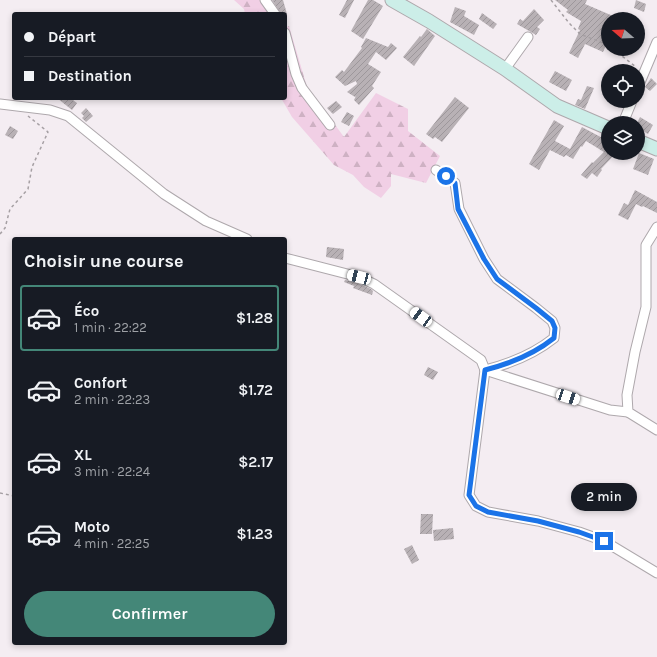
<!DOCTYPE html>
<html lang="fr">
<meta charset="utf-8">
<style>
body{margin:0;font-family:Karla,sans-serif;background:#20242c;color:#f1f3f6;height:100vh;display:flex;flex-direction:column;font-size:15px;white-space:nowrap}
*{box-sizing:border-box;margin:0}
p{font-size:13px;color:#9ea1a6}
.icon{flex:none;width:22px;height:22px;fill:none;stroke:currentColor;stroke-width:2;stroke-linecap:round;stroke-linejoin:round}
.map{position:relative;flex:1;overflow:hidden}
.sheet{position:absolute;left:12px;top:237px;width:275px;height:408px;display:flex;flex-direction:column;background:#171b24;border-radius:4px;box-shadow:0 2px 6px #0003}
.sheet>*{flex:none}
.top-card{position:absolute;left:12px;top:12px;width:275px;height:88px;border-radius:4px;box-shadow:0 2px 6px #0003;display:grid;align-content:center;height:88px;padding:0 12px;background:#171b24}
.needle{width:26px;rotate:289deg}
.tools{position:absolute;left:601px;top:12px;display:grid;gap:8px}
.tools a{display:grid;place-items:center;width:44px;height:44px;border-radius:50%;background:#171b24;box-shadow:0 2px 6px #0003;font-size:20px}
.end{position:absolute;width:18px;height:18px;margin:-9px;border:5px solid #1a73e8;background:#fff;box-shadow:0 0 0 2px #fff}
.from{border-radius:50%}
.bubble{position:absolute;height:28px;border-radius:14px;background:#171b24;box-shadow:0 2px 6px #0003;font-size:13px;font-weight:600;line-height:28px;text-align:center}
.car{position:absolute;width:12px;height:24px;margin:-12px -6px;border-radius:5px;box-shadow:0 0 3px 1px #0007;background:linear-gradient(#fff 24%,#345 0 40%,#fff 0 76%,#345 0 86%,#fff 0)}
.top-card b{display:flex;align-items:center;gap:14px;height:38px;font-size:15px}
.top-card b+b{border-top:1px solid #363941}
.top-card i{width:10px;height:10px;background:#f1f3f6}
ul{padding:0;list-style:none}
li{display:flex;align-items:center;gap:12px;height:66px;margin:0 8px 6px;padding:0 4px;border:2px solid transparent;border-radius:4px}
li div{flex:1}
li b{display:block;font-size:15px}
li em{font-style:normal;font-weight:600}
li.current{border-color:#448778}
li>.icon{width:36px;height:36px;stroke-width:1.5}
h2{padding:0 12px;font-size:18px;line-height:48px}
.primary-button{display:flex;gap:8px;margin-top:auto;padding:8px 12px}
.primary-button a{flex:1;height:46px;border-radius:24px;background:#448778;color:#fff;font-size:16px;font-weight:600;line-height:46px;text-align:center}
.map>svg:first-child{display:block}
</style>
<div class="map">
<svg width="657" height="657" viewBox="0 0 657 657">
<defs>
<pattern id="forest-firs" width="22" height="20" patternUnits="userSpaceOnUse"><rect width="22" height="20" fill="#f1cfe5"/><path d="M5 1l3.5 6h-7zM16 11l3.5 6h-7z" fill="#ceb1c3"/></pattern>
<pattern id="building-hatch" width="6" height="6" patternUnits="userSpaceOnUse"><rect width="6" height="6" fill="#b8b1b5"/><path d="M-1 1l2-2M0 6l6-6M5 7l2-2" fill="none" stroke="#9d979b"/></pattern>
</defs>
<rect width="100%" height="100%" fill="#f4edf2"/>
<g fill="url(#forest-firs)">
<polygon points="234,0 262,0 271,14 245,14 244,9"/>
<polygon points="289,26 307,87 344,137 376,93 408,109 408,131 440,156 426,183 391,174 391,186 381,198 364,187 353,175 334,165 292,117 281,98 285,98 285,28"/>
</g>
<g fill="url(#building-hatch)">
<polygon points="272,0 283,0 287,14 281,14"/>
<polygon points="347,0 354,0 345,18 339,15"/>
<polygon points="368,0 373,0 383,6 363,39 351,31"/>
<polygon points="555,0 587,0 585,4 620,19 608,19 608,41 603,52 585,44 578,58 569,53 580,30 578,29 581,21 566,12 568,10"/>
<polygon points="636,0 646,4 644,12 634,8"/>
<polygon points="455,7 466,11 464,16 479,25 474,35 450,22"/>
<polygon points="534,9 544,20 537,27 540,29 536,35 517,24 520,19 523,21"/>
<polygon points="482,13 497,24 493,29 479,19"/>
<polygon points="427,29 435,36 414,66 403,57 420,36 421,37"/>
<polygon points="366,38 388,47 391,43 397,48 386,60 376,52 368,64 381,72 372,86 374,88 359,105 354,100 356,96 355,97 347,92 357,84 356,81 345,86 335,77 342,70 344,72 362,48 361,47"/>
<polygon points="555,71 572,80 566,91 549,82"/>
<polygon points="651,78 657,84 650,91 645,87"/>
<polygon points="587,86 594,88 585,109 575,105 578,99 581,100"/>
<polygon points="455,97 469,108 442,142 435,137 433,139 426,134"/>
<polygon points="57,98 70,98 77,103 72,110"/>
<polygon points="336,101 342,107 333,114 327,108"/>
<polygon points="86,108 93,116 86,122 82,118 84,116 81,113"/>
<polygon points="347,112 354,116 349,126 341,122"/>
<polygon points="640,117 653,125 648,134 638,128 638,121"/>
<polygon points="554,120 564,126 555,141 570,149 582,127 608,141 608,153 616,153 601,169 602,170 597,177 592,173 587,179 581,175 592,162 593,163 604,152 586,141 582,147 581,146 573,159 566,155 564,157 550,150 539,170 529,164"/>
<polygon points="10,126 18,131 13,139 5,135"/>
<polygon points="639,153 654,159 648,175 633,169"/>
<polygon points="635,190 657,202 657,213 643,206 642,207 636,204 628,220 618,215 624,203 628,205"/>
<polygon points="327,247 344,249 343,260 326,257"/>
<polygon points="345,280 357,283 371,289 373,291 372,295 353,288 354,286 344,282"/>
<polygon points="428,367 438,372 433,380 424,375"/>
<polygon points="421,514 433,514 432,534 420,534"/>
<polygon points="453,528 454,539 434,541 433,530"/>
<polygon points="412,545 419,560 412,564 404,549"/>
</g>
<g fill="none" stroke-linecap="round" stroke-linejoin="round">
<g stroke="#aea8ac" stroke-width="11">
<g id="street">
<polyline points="265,0 275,14"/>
<polyline points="285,33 296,74 302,88 330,125"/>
<polyline points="505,69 528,37"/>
<polyline points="638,87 657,42"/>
<polyline points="0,104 50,110 68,116 164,194 206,221 247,239"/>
<polyline points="623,123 632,101"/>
<path d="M436,170l19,13 4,26 25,50 13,20 39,29 16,13 3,7 -1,10c-20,16 -45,26 -69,32"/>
<polyline points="657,227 646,245 646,307 635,352 627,395 628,412 657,430"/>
<polyline points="285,258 359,277 374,284 481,360 485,370 469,495 476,506 488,512 538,521 579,532 604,541 657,573"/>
<polyline points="485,370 610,410 628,412"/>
</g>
</g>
<g stroke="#aea8ac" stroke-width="15">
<g id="secondary">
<polyline points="392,0 429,21 505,69 557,106 608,128"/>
<polyline points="638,141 657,149"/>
</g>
</g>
<g stroke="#a6a0a4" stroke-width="1.5" stroke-dasharray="3 3" stroke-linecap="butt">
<polyline points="551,0 569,23 580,34 608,45"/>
<polyline points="613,49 636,67"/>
<polyline points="0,234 5,228 10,209 28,189 32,167 48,132 28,116"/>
<polyline points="285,492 286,491"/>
<polyline points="0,493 14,496"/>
</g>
<use href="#street" stroke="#fff" stroke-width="9"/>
<use href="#secondary" stroke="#cceee8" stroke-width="13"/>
</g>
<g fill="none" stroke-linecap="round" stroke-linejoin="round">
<path stroke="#1a73e8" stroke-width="5" d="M446,176l9,7 3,26 26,50 13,20 39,29 16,13 3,7 -1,10c-20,16 -45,26 -69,32l-16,125 7,11 12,6 50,9 41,11 25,9"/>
</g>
</svg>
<div class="tools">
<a><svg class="needle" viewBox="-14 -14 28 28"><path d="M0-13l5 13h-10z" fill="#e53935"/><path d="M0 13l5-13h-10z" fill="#9ea1a6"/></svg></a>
<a><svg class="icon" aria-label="locate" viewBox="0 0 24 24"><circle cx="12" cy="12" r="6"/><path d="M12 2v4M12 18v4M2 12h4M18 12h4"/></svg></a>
<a><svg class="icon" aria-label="layers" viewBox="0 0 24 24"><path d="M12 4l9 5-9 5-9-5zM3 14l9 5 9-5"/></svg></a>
</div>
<i class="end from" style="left:446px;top:176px"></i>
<i class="end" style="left:604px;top:541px"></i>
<div class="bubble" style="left:571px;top:483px;width:66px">2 min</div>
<i class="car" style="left:359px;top:277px;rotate:285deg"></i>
<i class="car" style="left:421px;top:317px;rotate:306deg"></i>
<i class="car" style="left:568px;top:397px;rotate:108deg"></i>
<div class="top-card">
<b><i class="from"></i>Départ</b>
<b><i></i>Destination</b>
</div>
<section class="sheet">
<h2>Choisir une course</h2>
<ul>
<li class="current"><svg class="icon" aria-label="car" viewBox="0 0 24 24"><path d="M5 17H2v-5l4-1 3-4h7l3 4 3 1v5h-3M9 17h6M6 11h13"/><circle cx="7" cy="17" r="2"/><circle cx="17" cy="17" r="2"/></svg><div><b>Éco</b><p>1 min · 22:22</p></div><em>$1.28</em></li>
<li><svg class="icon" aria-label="car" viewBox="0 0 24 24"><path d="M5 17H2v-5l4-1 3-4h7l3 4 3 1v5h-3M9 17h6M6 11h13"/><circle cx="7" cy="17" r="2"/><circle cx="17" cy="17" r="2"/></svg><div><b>Confort</b><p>2 min · 22:23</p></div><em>$1.72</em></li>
<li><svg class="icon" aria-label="car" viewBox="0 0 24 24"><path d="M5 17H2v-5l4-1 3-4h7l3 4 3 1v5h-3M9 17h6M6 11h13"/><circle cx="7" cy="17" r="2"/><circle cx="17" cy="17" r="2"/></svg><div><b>XL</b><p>3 min · 22:24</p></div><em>$2.17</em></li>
<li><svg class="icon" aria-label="car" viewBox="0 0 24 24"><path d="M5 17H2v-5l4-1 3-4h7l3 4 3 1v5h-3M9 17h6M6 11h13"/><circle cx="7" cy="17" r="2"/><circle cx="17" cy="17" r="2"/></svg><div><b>Moto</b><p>4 min · 22:25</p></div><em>$1.23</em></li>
</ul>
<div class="primary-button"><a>Confirmer</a></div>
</section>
</div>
